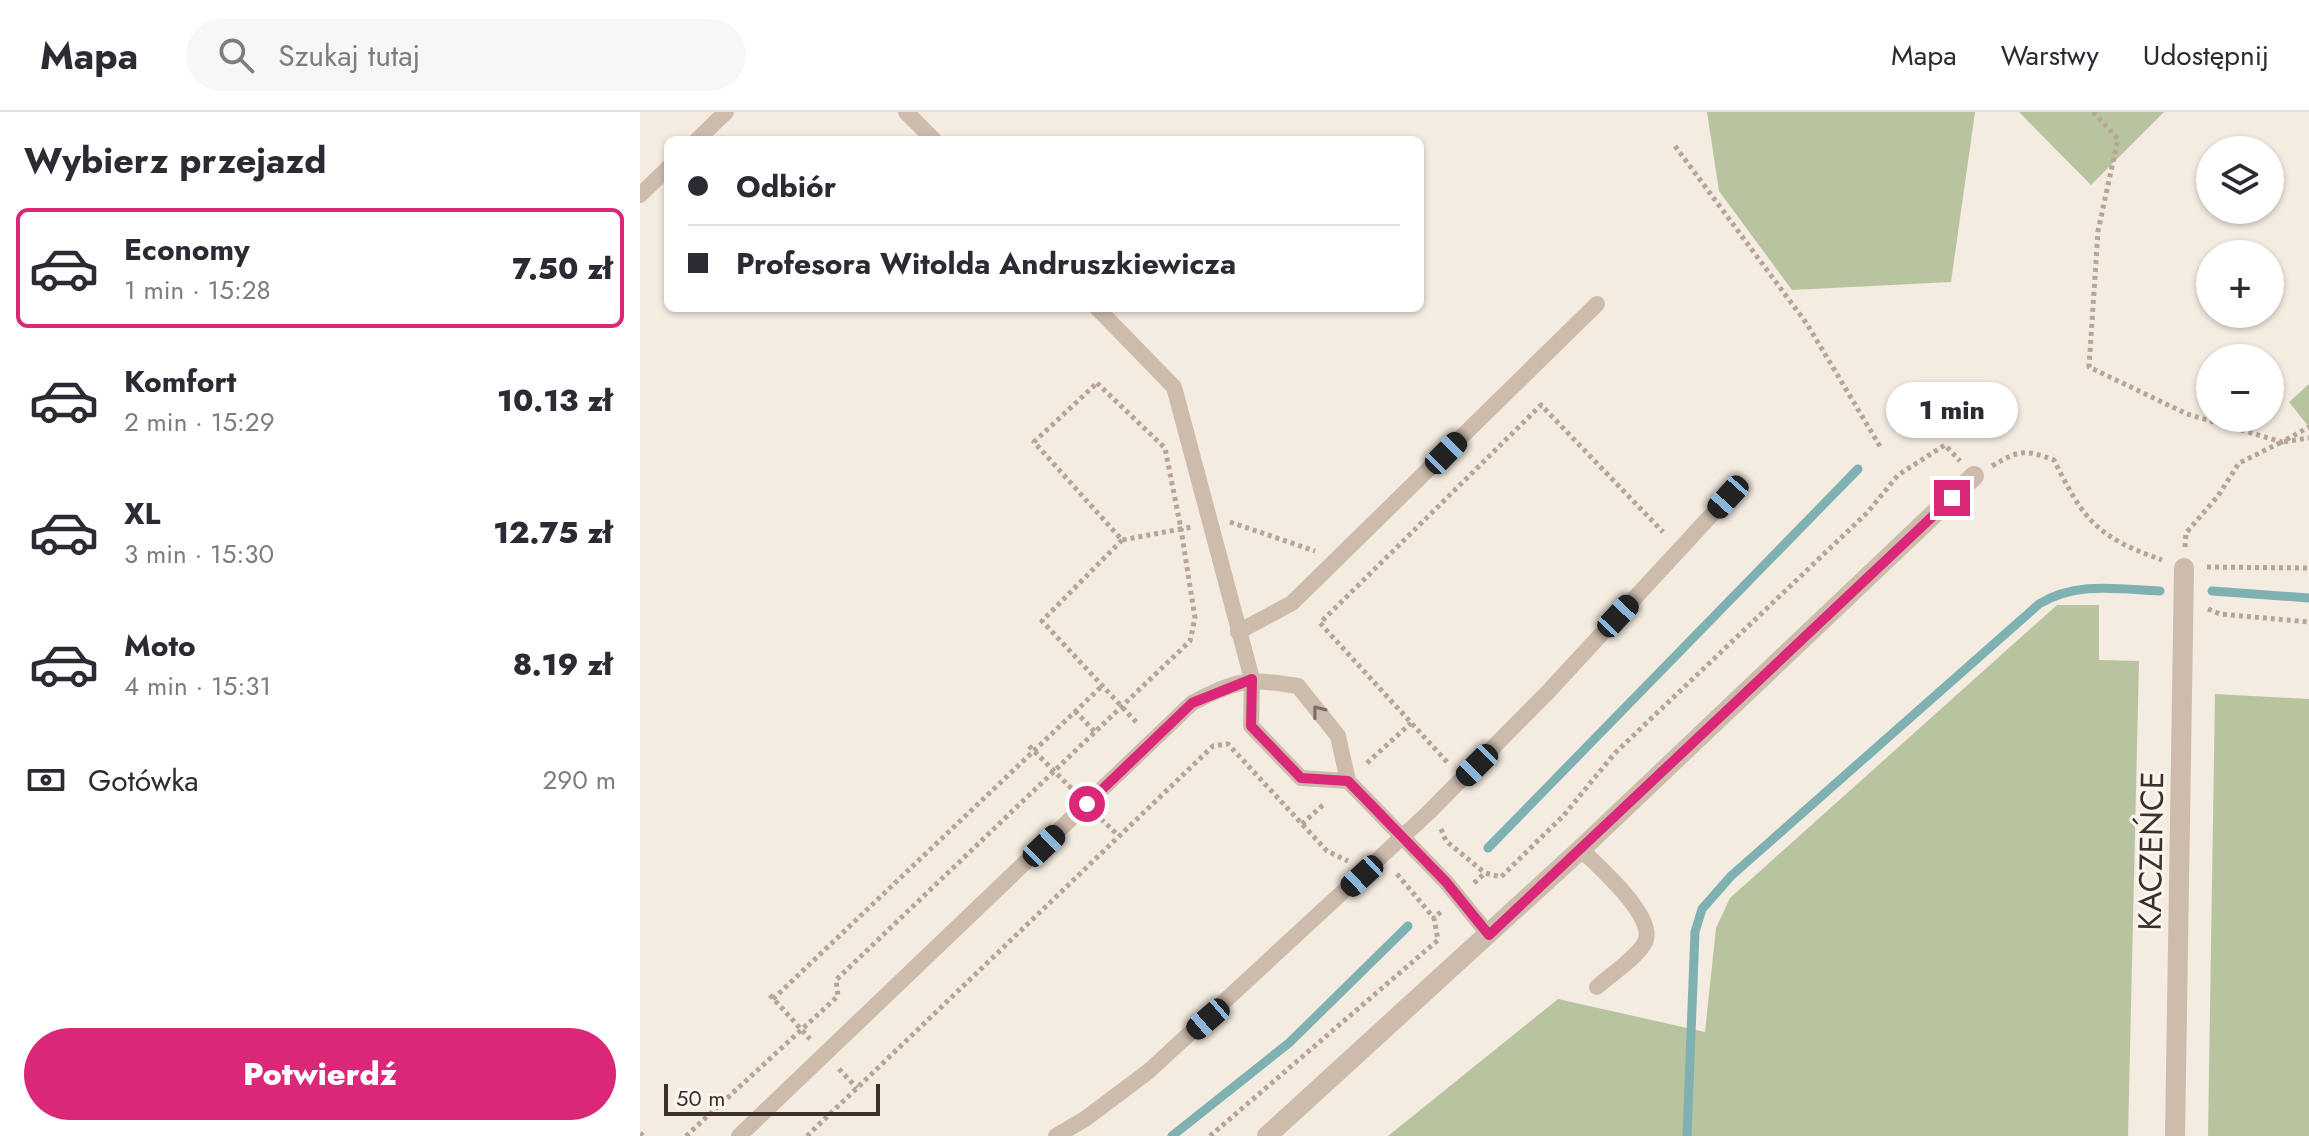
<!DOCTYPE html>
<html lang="pl">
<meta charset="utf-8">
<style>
body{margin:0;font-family:Jost,sans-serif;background:#f7f7f7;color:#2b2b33;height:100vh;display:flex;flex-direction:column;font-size:30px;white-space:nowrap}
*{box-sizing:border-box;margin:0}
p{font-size:26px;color:#7c7c81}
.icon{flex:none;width:44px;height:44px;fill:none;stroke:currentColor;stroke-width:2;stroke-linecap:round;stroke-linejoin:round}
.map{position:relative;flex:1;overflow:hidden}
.details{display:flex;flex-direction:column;background:#fff;width:640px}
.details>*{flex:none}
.hud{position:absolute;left:24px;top:24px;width:760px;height:176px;border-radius:12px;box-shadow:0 2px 6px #0004;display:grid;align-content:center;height:176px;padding:0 24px;background:#fff}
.buttons{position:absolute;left:1556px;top:24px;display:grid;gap:16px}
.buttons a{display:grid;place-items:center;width:88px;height:88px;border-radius:50%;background:#fff;box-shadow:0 2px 6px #0004;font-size:40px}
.scale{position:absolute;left:24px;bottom:20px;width:216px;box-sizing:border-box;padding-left:8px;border:4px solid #3b302b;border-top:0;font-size:22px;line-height:28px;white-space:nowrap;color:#3b302b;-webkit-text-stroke:6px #fbf5ee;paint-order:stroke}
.end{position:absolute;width:36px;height:36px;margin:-18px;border:10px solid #db2777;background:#fff;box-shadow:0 0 0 4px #fff}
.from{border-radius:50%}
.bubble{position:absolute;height:56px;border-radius:28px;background:#fff;box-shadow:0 2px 6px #0004;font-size:26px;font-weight:800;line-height:56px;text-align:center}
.car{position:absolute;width:24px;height:48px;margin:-24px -12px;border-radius:10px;box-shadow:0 0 6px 2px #0007;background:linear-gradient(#222 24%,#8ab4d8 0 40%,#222 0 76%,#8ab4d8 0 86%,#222 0)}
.hud b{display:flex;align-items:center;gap:28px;height:76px;font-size:30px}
.hud b+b{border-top:2px solid #e1e1e2}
.hud i{width:20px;height:20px;background:#2b2b33}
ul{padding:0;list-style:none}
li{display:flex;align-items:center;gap:24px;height:120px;margin:0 16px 12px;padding:0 8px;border:4px solid transparent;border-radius:12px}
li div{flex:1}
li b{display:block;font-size:30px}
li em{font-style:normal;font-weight:800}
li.selected{border-color:#db2777}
li>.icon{width:72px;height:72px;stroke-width:1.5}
h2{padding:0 24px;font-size:36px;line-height:96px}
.pay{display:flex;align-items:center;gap:20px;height:88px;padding:0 24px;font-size:30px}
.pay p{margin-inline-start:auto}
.button{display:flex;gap:16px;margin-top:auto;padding:16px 24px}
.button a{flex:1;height:92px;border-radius:48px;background:#db2777;color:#fff;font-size:32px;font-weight:800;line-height:92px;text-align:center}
header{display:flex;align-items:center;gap:48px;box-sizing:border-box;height:112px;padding:0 40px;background:#fff;border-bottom:2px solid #e1e1e2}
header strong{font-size:38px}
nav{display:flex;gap:44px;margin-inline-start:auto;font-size:28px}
.search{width:560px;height:72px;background:#f7f7f7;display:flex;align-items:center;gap:20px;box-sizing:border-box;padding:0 28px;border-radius:44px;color:#7c7c81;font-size:30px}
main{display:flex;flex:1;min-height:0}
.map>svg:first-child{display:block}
</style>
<header>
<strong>Mapa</strong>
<div class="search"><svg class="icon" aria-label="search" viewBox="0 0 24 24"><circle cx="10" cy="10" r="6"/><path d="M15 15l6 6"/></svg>Szukaj tutaj</div>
<nav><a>Mapa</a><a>Warstwy</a><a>Udostępnij</a></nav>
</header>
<main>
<section class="details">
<h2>Wybierz przejazd</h2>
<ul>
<li class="selected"><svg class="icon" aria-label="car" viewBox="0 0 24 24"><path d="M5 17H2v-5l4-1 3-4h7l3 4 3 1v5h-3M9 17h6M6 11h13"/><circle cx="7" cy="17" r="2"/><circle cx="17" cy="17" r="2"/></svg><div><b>Economy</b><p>1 min · 15:28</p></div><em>7.50 zł</em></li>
<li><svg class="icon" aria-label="car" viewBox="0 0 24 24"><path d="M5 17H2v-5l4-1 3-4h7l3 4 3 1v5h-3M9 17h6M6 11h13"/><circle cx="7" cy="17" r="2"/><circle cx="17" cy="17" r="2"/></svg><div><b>Komfort</b><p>2 min · 15:29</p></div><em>10.13 zł</em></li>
<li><svg class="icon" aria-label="car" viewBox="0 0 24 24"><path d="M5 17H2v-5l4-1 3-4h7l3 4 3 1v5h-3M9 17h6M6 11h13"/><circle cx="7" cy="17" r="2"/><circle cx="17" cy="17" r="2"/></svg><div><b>XL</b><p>3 min · 15:30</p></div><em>12.75 zł</em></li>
<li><svg class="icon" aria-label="car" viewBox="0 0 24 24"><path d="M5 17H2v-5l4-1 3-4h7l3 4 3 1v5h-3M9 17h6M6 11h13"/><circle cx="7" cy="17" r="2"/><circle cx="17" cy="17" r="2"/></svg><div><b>Moto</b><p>4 min · 15:31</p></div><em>8.19 zł</em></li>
</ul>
<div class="pay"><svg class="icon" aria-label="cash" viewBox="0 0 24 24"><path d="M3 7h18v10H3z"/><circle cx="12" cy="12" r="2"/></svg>Gotówka<p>290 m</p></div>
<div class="button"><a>Potwierdź</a></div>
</section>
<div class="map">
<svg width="1669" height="1024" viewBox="0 0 1669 1024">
<rect width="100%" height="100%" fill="#f4ebe1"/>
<g fill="#b8c4a0">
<polygon points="1067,0 1335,0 1311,170 1152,178 1079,79"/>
<polygon points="1379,0 1524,0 1451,73"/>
<polygon points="1669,272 1669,315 1649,290"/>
<polygon points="1417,493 1459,493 1459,548 1499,549 1488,1024 748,1024 918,887 1065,920 1076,816 1090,786"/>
<polygon points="1575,582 1669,587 1669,1024 1568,1024"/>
</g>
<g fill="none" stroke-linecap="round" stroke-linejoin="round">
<g stroke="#7fb0b2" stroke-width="9">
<polyline points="1572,479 1669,486"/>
<polyline points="848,736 1218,357"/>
<polyline points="532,1024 649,931 768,814"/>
<path d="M1047,1024l8,-204 7,-23 29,-33 308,-272c37,-23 79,-15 121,-13"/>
</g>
<g stroke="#b9a596" stroke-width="5" stroke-dasharray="4 4" stroke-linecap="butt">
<polyline points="1453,0 1478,27 1458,119 1449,255 1547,302 1642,330 1669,315"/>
<polyline points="1035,34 1167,212 1241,336"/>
<polygon points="457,271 525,336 541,417 482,428 394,330"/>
<path d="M1352,354c27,-16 32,-17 62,-6 30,61 43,77 108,100"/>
<polyline points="590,410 675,439"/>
<polyline points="482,428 402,509 498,612"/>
<polyline points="1545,435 1546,421 1578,384 1599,351 1642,330 1669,326"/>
<polyline points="1567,455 1669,456"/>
<polyline points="1568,497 1580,502 1669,510"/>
<polyline points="435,599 456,621"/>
<polyline points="389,634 432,677"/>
<polyline points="807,650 680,511 901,293 1023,420"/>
<polyline points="727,651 771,611"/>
<polyline points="461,707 478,723"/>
<polyline points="662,712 685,691"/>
<polyline points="801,717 806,729 845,761"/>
<polyline points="757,762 794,806"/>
<polyline points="834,771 845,761 861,765 924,703 975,641 1227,401 1258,363 1305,333 1320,349"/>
<polyline points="130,883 170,927"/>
<polyline points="133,887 462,574"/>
<polyline points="199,957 217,976"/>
<polyline points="0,1021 3,1024"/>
<polyline points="46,1024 198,884 196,868 550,529 555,506 541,417 552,415"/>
<polyline points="167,1024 573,634 588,632 687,739 708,749"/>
<polyline points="570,1024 798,828 794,806 802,799"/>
</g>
<g stroke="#cdbbac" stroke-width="16">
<polyline points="266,0 294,28"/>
<polyline points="57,28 86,0"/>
<polyline points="0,83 28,56"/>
<polyline points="457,196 534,275 612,567 611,614 661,666 708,669"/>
<polyline points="598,520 652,491 957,192"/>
<path d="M941,737c17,18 79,70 63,95 -10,16 -33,30 -47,43"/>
<path d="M99,1024l453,-433c46,-24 56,-25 106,-17l40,50 10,45 98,101 43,53"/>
<polyline points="416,1024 445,1007 509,959 787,702 907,581 1088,385"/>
</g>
<g stroke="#cdbbac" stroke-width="20">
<polyline points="627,1024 941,737 1334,364"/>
<polyline points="1535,1024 1544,456"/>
</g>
</g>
<defs><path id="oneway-chevron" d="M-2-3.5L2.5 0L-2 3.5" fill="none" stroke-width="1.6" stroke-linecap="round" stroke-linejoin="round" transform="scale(2)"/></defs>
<use stroke="#7d6f65" href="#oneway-chevron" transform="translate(678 599) rotate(-128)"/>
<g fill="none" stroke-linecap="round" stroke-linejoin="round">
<polyline stroke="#db2777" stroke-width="10" points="447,692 552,591 612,567 611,614 661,666 708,669 806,770 849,823 1312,386"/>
</g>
<g text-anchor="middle" stroke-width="6" stroke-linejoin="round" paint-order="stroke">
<g font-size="32" fill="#3b302b" stroke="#fbf5ee">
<text transform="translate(1511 739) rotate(-89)" y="11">KACZEŃCE</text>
</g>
</g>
</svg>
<div class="buttons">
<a><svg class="icon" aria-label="layers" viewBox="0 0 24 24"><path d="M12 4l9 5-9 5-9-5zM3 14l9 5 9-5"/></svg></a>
<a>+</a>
<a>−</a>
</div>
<div class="scale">50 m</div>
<i class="end from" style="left:447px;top:692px"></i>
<i class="end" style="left:1312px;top:386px"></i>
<div class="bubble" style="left:1246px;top:270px;width:132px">1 min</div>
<i class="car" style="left:806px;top:341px;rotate:45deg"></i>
<i class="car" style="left:1088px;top:385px;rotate:222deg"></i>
<i class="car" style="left:978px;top:504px;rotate:43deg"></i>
<i class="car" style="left:837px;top:653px;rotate:225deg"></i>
<i class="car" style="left:404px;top:734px;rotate:46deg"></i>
<i class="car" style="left:722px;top:764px;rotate:227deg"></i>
<i class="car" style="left:568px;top:907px;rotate:229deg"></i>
<div class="hud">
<b><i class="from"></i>Odbiór</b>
<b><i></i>Profesora Witolda Andruszkiewicza</b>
</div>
</div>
</main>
